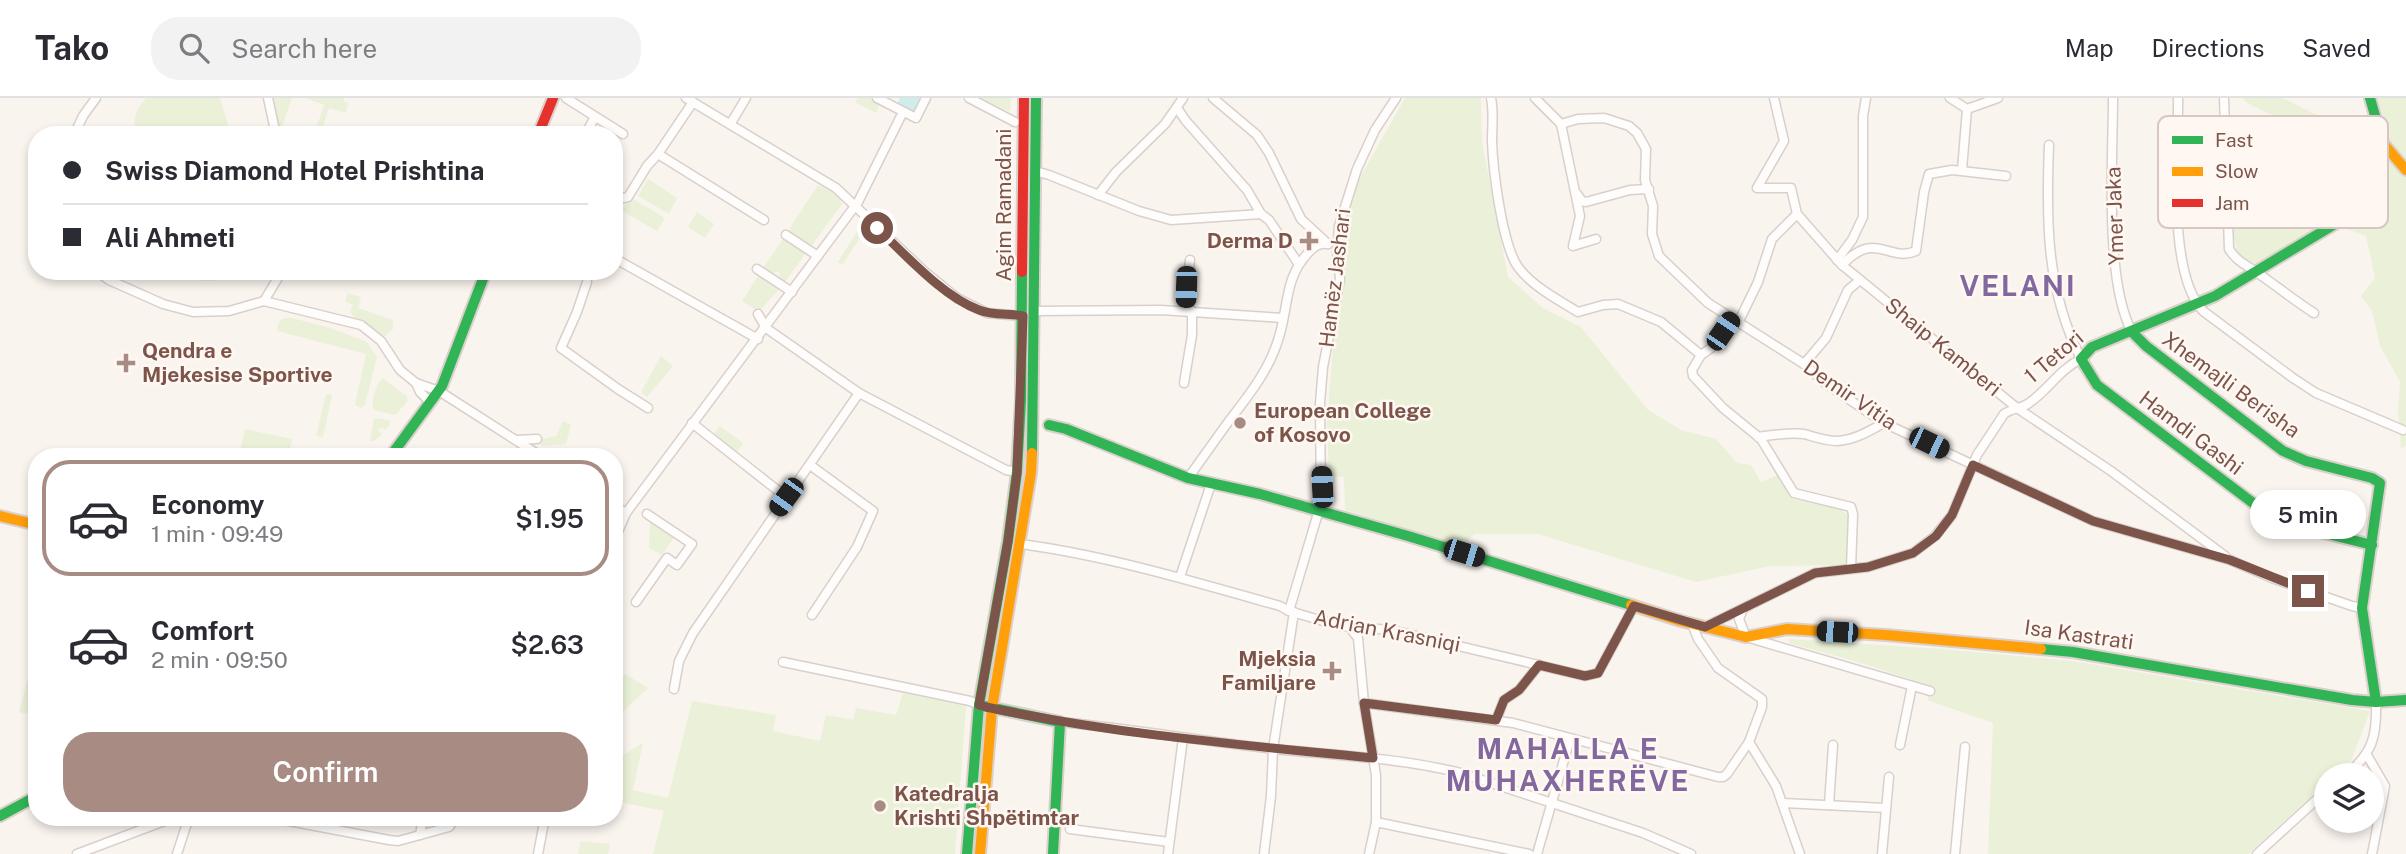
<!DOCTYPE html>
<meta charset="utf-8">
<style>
body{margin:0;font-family:"Public Sans",sans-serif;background:#f2f2f3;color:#2b2b33;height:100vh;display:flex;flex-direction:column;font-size:26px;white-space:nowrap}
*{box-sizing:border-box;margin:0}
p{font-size:23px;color:#7c7c81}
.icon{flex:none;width:38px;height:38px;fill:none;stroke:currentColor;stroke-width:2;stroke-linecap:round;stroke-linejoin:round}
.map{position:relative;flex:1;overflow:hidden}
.side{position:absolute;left:28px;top:350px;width:595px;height:378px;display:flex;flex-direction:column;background:#fff;border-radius:28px;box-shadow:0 4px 10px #0003}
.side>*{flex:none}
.hud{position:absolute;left:28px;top:28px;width:595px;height:154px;border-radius:28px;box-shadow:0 4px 10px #0003;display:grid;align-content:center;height:154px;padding:0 35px;background:#fff}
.buttons{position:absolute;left:2314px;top:665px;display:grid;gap:14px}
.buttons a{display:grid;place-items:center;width:70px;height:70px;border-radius:50%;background:#fff;box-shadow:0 4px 10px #0003;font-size:35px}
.end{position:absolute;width:32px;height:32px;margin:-16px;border:9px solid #7c544a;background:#fff;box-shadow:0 0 0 4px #fff}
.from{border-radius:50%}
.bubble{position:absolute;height:49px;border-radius:24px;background:#fff;box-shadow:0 4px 10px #0003;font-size:23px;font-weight:600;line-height:49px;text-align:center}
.car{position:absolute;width:21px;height:42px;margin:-21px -10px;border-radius:9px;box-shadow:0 0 5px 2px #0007;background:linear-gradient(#222 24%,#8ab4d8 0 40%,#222 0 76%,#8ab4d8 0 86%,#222 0)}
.hud b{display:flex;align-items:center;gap:24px;height:66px;font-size:26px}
.hud b+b{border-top:2px solid #e1e1e2}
.hud i{width:18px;height:18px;background:#2b2b33}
ul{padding:12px 0 0;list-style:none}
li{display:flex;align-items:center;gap:21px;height:116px;margin:0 14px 10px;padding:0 21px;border:4px solid transparent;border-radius:28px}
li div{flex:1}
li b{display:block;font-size:26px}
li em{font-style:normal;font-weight:600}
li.current{border-color:#a88c83}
li>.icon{width:63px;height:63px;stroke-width:1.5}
.action{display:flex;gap:14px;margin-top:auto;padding:14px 35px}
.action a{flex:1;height:80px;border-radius:28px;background:#a88c83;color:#fff;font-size:28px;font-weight:600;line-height:80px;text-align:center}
header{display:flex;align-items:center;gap:42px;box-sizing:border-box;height:98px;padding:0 35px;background:#fff;border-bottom:2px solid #e1e1e2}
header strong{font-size:33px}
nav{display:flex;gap:38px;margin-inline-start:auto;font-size:24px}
.search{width:490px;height:63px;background:#f2f2f3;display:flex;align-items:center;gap:18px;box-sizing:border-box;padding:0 24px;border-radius:28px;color:#7c7c81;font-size:26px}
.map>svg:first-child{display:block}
</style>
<header>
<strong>Tako</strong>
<div class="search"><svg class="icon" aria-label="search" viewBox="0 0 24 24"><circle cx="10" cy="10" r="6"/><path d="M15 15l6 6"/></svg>Search here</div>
<nav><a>Map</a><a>Directions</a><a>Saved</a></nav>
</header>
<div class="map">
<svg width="2406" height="756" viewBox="0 0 2406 756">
<rect width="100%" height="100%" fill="#faf4ee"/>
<g fill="#eaf1d8">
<path d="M146,0h74l11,37h-95c-4,-17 0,-24 10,-37z"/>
<polygon points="274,0 292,0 279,37 273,12"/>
<polygon points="305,0 344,0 343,3 348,5 346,15 329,10 320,37 314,37 324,7"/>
<polygon points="858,0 873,0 881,4 876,15 855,4"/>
<polygon points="980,0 1011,0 1010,13 1006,12"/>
<polygon points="1405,0 1481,0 1482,44 1508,179 1543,210 1581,229 1648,312 1681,332 1716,341 1737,365 1751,367 1761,384 1778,377 1793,401 1839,411 1850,418 1846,467 1770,468 1696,484 1538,436 1474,436 1462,448 1345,412 1344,379 1329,378 1327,326 1341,146 1358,83"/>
<path d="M2243,0h40l38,19c-31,7 -49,0 -75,-15z"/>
<path d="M2377,0h29v348l-5,2 -3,-36 2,-30 -20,-36 -8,-35 -11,-15 14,-18 -9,-42 -21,-8c9,-9 20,-17 26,-28 18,-31 20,-70 6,-102z"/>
<path d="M2231,46l127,49 -23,25 -72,46c-20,-1 -25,-7 -29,-25z"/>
<polygon points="648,81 677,100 669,116 638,98"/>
<polygon points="818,87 839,98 842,106 812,147 808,147 788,133"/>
<polygon points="630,99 665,120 657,133 622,113"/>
<polygon points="697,114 714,126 705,140 688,129"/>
<polygon points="858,132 863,135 842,167 838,164"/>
<polygon points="783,141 804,154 804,158 785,184 780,182 779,174 771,175 763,170"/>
<path d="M176,173h63c-20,14 -42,13 -63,0z"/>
<polygon points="759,176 781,189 759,214 742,203"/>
<path d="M348,195l13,4 -3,11 35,12v9l-8,7c-13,-4 -28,-12 -35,-25l3,-6 -8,-4z"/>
<path d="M292,220l39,10 36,14 10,15 -12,48 -4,3 -6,-3 11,-51 -89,-23c0,-10 5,-14 15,-13z"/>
<polygon points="661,258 673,268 647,299 641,294"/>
<path d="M383,280l24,19v5l-12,13 -21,-5c-4,-9 2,-26 9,-32z"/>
<polygon points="326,296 332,297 323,339 316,338"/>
<polygon points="379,320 390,323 390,326 385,332 381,329 378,332 382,336 373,344 370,343 374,321"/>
<polygon points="563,323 571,327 566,346 542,348 538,342 556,338"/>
<polygon points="720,328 743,345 736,355 713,337"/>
<polygon points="245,331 292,341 288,359 239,359"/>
<polygon points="650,418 676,436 662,457 649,450"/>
<polygon points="1789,541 1942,551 2073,563 2370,613 2351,663 2335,677 2326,677 2326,685 2248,756 1988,756 1993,625 1927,602 1932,588 1858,564 1789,545"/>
<polygon points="625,576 648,590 614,622 614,593"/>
<polygon points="27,583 37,585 37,618 19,614"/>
<polygon points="903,595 966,608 955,756 653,756 664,713 614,703 614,663 643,645 633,692 668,700 692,603 776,617 773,633 820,643 826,617 853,622 856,610 896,617"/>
<polygon points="581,743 610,746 608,756 578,756"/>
</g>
<polygon fill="#cfedea" points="900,0 921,0 914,14 897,6"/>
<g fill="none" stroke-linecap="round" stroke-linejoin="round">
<polyline stroke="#daccc5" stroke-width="8" stroke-dasharray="8 4" stroke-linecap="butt" points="587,184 591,173"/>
<g stroke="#d9cfcb" stroke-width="11">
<g id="street">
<polyline points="268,0 276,37"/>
<polyline points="566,0 623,36"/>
<polyline points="686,0 836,90 925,174 957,200 987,215 1022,218"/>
<polyline points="877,0 916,20 926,0"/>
<polyline points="969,0 1015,24"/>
<polyline points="1213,0 1257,37 1269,55 1301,121 1328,146"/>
<path d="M1491,0c3,15 1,28 1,43 1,29 10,103 26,126 14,19 40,33 60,45l25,-7 15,-1 43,18 40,33"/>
<polyline points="1535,0 1561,26 1580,118 1573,148 1596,141"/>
<polyline points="1774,0 1784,43 1757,90 1791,90 1797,116 1842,167 2017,310 2111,373 2225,458"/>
<polyline points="1950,0 1967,11"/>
<path d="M2113,0c0,61 -9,182 19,234"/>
<path d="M2178,0c1,54 -12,173 25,213l90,67 23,15 87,37"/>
<path d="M2224,0l5,151c8,13 18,16 30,25 19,13 36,27 55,39"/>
<polyline points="1177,10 1186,23 1247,92 1261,116 1269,122 1298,165"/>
<polyline points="1967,11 1998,0"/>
<polyline points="731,25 746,0"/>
<polyline points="1561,26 1578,21 1604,20 1629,28 1637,35 1646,51 1645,82 1653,108 1652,136 1659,158 1708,205 1804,266 1825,285 1884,325 2093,423 2230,462 2272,480 2352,508 2362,510"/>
<polyline points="74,37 83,18 96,0"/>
<polyline points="585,37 595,19"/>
<polyline points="658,56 693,4"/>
<polyline points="1962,72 1967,11"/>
<polyline points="1035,73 1049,77 1139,113 1171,122 1261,116"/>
<polyline points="1577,96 1582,103 1586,104 1630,92 1649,91"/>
<polyline points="614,97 624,100 628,99 647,68 658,56 764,122"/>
<polyline points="1098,97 1116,74 1165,26 1183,0"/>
<polyline points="786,137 818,158"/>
<polyline points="614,160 758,241"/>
<polyline points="1837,162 1852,142 1863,119 1863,18 1866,0"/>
<path d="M1842,167c34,-36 46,-2 74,-14l8,-59 5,-18 23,-4 54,6"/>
<polyline points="757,171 792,194"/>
<polyline points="97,173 109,182 163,206 193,214 229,213 264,203 361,227 381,243 400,272 416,285 420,294 431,305"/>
<polyline points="587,184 577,214 561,250 618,291 648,310"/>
<polyline points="264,203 282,173"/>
<polyline points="1034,213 1161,212 1283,220"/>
<polyline points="1185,213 1190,162"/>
<polyline points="758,216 766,230 859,295 1006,372 1017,374"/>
<polyline points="1730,221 1711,250 1701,257 1692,272 1693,278 1723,310 1761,341 1794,395 1851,409 1853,416 1851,470"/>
<polyline points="1738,225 1758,184 1772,141 1797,116"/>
<polyline points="1804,266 1826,240 1848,192 1860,182"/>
<polyline points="416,285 439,293 542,359"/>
<polyline points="1184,285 1192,237 1192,213"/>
<polyline points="692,325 786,399"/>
<path d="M1758,339c15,-2 31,-5 46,-3 11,3 21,7 33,7 18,-1 32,-10 47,-18"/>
<polyline points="516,342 537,341"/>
<polyline points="810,367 873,413 857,449 812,517"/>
<path d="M1188,380c14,-19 27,-38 41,-57 20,-26 41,-52 50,-84 10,-32 5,-59 30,-85 6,-6 10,-9 19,-8"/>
<polyline points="614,407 626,415"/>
<polyline points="614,443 626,415 858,104 903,14"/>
<path d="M1021,446c88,12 174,38 259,62l9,5 51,15 51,4 194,46 13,-3 36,-67"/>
<polyline points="1180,479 1211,386"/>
<polyline points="636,504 667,460 677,467 692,446 647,416"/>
<polyline points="1743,511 1739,521 1746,539 1930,593"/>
<polyline points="1289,513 1321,405 1320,305 1323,269 1340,181 1337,153 1339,128 1357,71 1375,32 1396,0"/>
<polyline points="1692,526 1698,541 1718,570 1762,601 1762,609 1749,644 1776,688 1800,756"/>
<path d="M1705,529l110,-54 53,-6 45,-14 22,-17 17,-21 25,-60 27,-41c8,-6 17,-5 25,-11 19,-13 31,-34 52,-44 -35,-70 -35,-137 -32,-214"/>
<polyline points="1351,531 1358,540 1364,605 1376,677 1376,724 1369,756"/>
<polyline points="783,564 970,603 979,607"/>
<polyline points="674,591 679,563 693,535 859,295"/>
<polyline points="1364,605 1513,625 1718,679 1723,679 1727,676 1749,644"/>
<polyline points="1496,622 1504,602 1519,592 1539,567"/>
<path d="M1060,624c72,7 142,19 214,27 62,6 125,9 187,24l182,60 48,21"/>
<polyline points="1900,647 1912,588"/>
<polyline points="2367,657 2385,688 2372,756"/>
<path d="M2346,677c27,-22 31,-39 30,-73"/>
<polyline points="1783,705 1886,710"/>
<polyline points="1829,707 1833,647"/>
<polyline points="268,719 389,742 398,743 420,737 423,719"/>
<polyline points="1376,724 1529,756"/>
<polyline points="1070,731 1169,744"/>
<polyline points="420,737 449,729 456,719"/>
<polyline points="77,756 175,719"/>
<polyline points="177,756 189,719"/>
<polyline points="538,756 545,719"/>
<polyline points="1168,756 1183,640"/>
<polyline points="1264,756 1271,698 1273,651 1294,514"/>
<polyline points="1537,756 1570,641"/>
<polyline points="1882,756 1889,679"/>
<polyline points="1955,756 1965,649"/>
<polyline points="2257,756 2326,693"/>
</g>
</g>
<g stroke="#dbd0cc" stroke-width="14">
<g id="fast">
<polyline points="2370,0 2376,21 2377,38 2373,71 2357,103 2335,126 2215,198 2092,249 2081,261 2097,287 2257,408 2296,428 2372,447"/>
<polyline points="2132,234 2146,248 2283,353 2306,363 2372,380 2380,385 2362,510 2376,604"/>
<polyline points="1049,327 1066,331 1188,380 1260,396 1408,438 1631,507"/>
<polyline points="1032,355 1036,0"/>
<polyline points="390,359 442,288 486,173"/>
<polyline points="2041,551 2073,554 2352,602 2376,604 2406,602"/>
<polyline points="979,607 1060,624 1053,756"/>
<polyline points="0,718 37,698"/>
<polyline points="967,756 979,607 1008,443 1017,374 1021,302 1022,174"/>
</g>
</g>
<g stroke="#dbd0cc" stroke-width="14">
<g id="slow">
<polyline points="2377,38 2406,72"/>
<polyline points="0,418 37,427"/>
<polyline points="1631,507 1681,523 1746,539 1787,531 1886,537 2041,551"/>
<polyline points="980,756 992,610 1031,375 1032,355"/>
</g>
</g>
<g stroke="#dbd0cc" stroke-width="14">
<g id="jam">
<polyline points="538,37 553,0"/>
<polyline points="1022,174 1024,0"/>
</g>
</g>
<use href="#street" stroke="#fefdfc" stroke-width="8"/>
<use href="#fast" stroke="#30b455" stroke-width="10"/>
<use href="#slow" stroke="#ff9f0a" stroke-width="10"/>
<use href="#jam" stroke="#e5322d" stroke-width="10"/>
</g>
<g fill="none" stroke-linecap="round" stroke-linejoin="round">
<path stroke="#7c544a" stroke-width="9" d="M877,130c29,27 65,68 102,82 15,6 29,3 44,6l-6,156 -9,69 -29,164 7,2c127,27 257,38 387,51l-9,-55 132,17 8,-20 15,-10 20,-25 46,11 13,-3 36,-67 71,21 110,-54 53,-6 45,-14 23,-17 16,-21 21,-50 120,56 137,39 78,31"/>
</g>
<g fill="#a88c83" stroke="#fff8f2" stroke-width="2.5">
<path d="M1305.5 132.5h7v7h7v7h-7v7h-7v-7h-7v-7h7z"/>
<path d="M122.5 254.5h7v7h7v7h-7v7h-7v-7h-7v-7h7z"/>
<circle cx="1240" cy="325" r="7"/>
<path d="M1328.5 562.5h7v7h7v7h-7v7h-7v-7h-7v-7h7z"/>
<circle cx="880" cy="708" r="7"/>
</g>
<g text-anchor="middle" stroke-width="5" stroke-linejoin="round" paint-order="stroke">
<g font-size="21" fill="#7c544a" stroke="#fff8f2">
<text transform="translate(1004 107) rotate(-90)" y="7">Agim Ramadani</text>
<text transform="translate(2115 118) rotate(-92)" y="7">Ymer Jaka</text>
<text transform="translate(1335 180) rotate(-83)" y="7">Hamëz Jashari</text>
<text transform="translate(1943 249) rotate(39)" y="7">Shaip Kamberi</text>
<text transform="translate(2054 259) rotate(-40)" y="7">1 Tetori</text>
<text transform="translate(2231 287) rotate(36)" y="7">Xhemajli Berisha</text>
<text transform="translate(1850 297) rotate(34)" y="7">Demir Vitia</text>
<text transform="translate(2191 335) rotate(37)" y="7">Hamdi Gashi</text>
<text transform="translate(1387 533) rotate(11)" y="7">Adrian Krasniqi</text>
<text transform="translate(2079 537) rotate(8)" y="7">Isa Kastrati</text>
</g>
<g font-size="21" font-weight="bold" fill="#7c544a" stroke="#fff8f2" text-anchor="start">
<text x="1293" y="150" text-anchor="end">Derma D</text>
<text x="142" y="260">Qendra e<tspan x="142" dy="24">Mjekesise Sportive</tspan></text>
<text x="1254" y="320">European College<tspan x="1254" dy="24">of Kosovo</tspan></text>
<text x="1316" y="568" text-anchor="end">Mjeksia<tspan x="1316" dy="24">Familjare</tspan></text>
<text x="894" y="703">Katedralja<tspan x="894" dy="24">Krishti Shpëtimtar</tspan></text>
</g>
<g font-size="28" font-weight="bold" letter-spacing="2" fill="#83679f" stroke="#fff8f2">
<text x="2018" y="198">VELANI</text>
<text x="1568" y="661">MAHALLA E<tspan x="1568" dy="32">MUHAXHERËVE</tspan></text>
</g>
</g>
<rect x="2158" y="18" width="230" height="112" rx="10" fill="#fff8f2" stroke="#d8c7c0" stroke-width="2"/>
<rect x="2172" y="38" width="31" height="8" fill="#30b455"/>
<rect x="2172" y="69" width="31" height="9" fill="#ff9f0a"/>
<rect x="2172" y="101" width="31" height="8" fill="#e5322d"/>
<g font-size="19" fill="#7c544a">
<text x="2215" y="49">Fast</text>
<text x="2215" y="80">Slow</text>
<text x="2215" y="112">Jam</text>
</g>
</svg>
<div class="buttons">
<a><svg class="icon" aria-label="layers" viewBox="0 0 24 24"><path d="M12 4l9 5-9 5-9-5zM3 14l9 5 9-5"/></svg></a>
</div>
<i class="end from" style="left:877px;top:130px"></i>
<i class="end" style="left:2308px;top:493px"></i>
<div class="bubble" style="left:2250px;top:392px;width:116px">5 min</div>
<i class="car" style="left:1186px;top:189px;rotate:182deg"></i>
<i class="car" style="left:1723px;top:233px;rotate:34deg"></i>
<i class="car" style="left:1929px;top:345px;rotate:116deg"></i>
<i class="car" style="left:1322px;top:389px;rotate:357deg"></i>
<i class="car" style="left:786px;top:399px;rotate:216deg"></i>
<i class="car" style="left:1464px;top:455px;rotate:107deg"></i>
<i class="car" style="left:1837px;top:534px;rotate:273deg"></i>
<div class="hud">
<b><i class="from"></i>Swiss Diamond Hotel Prishtina</b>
<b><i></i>Ali Ahmeti</b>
</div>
<section class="side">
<ul>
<li class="current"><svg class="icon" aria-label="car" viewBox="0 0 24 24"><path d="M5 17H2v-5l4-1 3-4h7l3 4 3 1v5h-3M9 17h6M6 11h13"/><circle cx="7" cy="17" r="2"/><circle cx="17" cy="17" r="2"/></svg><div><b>Economy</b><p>1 min · 09:49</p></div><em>$1.95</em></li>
<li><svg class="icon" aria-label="car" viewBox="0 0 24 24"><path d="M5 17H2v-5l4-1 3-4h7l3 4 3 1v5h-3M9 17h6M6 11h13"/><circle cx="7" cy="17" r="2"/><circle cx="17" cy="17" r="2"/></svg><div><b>Comfort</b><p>2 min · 09:50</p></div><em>$2.63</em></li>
</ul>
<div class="action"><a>Confirm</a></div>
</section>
</div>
